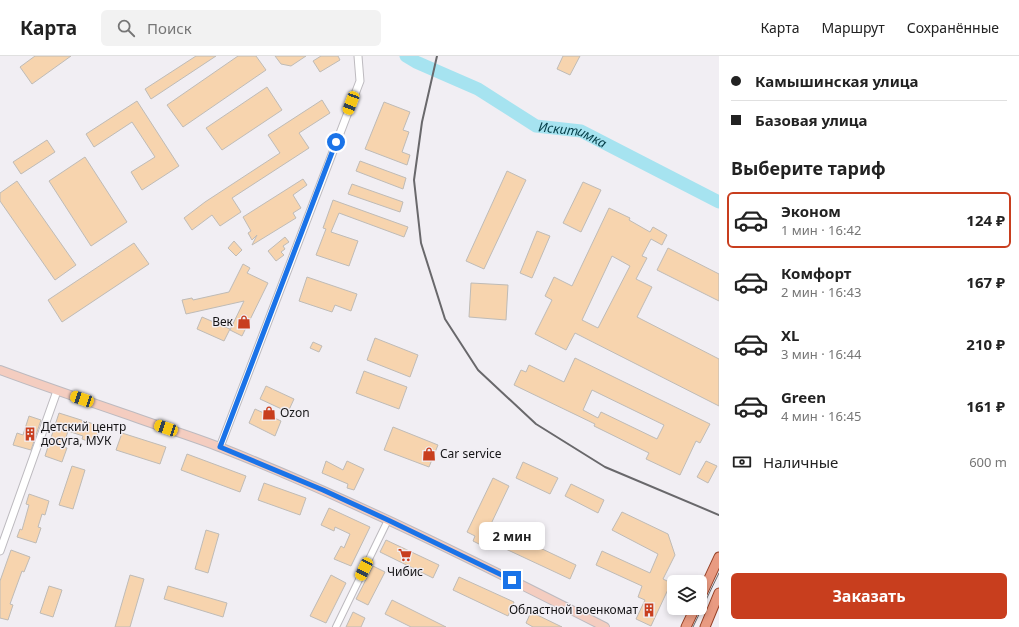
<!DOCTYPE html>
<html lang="ru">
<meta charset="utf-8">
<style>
body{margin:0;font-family:"Noto Sans",sans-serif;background:#f2f2f2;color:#222;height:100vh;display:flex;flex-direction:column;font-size:15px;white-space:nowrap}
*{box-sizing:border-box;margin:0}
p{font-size:13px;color:#767676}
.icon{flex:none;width:22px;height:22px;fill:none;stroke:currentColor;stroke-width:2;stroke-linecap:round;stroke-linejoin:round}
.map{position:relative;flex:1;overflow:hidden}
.side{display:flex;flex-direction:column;background:#fff;width:300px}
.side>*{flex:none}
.top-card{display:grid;align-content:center;height:88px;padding:0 12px;background:#fff}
.controls{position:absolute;left:667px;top:519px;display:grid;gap:8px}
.controls a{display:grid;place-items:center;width:40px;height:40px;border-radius:6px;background:#fff;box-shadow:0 2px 6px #0003;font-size:20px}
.end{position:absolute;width:18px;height:18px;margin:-9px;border:5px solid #1a73e8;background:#fff;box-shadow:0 0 0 2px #fff}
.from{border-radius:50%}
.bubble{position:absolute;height:28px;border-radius:6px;background:#fff;box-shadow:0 2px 6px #0003;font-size:13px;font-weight:700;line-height:28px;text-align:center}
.car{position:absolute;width:12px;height:24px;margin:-12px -6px;border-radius:5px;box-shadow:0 0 3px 1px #0007;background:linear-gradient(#f5c518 24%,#345 0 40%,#f5c518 0 76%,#345 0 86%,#f5c518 0)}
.top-card b{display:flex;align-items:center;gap:14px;height:38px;font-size:15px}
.top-card b+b{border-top:1px solid #e0e0e0}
.top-card i{width:10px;height:10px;background:#222}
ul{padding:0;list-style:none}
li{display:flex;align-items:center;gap:12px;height:56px;margin:0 8px 6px;padding:0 4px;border:2px solid transparent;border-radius:6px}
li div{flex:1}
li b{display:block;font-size:15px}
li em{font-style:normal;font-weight:700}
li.active{border-color:#c83e1e}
li>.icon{width:36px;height:36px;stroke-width:1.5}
h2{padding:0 12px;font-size:18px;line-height:48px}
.pay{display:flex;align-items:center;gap:10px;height:44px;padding:0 12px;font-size:15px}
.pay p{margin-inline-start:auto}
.button{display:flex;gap:8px;margin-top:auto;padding:8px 12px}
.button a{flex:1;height:46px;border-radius:6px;background:#c83e1e;color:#fff;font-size:16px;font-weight:700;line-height:46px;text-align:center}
header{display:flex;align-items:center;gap:24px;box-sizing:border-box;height:56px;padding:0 20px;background:#fff;border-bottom:1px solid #e0e0e0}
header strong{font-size:19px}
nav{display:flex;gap:22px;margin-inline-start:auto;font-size:14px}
.search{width:280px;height:36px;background:#f2f2f2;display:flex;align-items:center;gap:10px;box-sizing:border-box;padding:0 14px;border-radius:6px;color:#767676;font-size:15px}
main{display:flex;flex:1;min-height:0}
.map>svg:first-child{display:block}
</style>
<header>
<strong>Карта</strong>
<div class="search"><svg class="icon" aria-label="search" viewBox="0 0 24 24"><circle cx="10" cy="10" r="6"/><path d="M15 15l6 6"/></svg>Поиск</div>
<nav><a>Карта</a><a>Маршрут</a><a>Сохранённые</a></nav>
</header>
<main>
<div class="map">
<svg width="719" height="571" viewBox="0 0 719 571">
<rect width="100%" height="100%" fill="#f1eef3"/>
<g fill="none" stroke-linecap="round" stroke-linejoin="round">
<path stroke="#a6e3f0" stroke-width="13" id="s1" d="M406,0l10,6 62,27 58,37 45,5 138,71"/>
</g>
<g fill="#f7d4ae" stroke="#bfbbb6" fill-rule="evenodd">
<polygon points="35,0 71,0 32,28 20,11"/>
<polygon points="196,0 216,0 151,43 145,33"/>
<polygon points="238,0 256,0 266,14 183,71 167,49"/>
<polygon points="275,0 306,0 291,10 281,8"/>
<polygon points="321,0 338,0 340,4 320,16 313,5"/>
<polygon points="563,0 580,0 570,19 557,13"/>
<polygon points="267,31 282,54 222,94 206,72"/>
<polygon points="322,44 330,57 299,77 309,92 232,142 241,156 220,170 212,159 192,174 184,162 205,146 280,97 268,79"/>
<polygon points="137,45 179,110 142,134 131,116 155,101 132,66 94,91 86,78"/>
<polygon points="384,46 410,56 403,74 409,76 402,96 410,99 407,109 365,93"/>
<polygon points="47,84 55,96 21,118 13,106"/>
<polygon points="85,101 127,166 91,190 49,125"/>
<polygon points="360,105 406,122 403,133 356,115"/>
<polygon points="507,115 526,124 484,213 466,205"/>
<polygon points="303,123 307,129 293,139 301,152 293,157 296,162 252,189 257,179 252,184 248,177 251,175 243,161"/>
<polygon points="17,125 76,209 55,224 0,145 0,137"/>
<polygon points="583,126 601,134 581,176 563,167"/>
<polygon points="352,128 403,146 400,156 348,138"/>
<polygon points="333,144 408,171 404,181 339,157 331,176 358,185 349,210 316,199 326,173 323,172"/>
<path d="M609,152l21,10 -1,2 21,12 3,-5 14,8 -5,10 -11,-6 -9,17 5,2 -11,21 16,8 -15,30 82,42v47l-144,-73 -9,17 -31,-16 17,-34 -7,-4 9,-19 18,9zM612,200l18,10 -32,62 -16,-8z"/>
<polygon points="537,175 550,180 532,222 520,217"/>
<polygon points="285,181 289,186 283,190 285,193 281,196 284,199 276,205 268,195"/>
<polygon points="234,185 242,194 236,200 228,192"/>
<polygon points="134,187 149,208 62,266 48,244"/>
<polygon points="668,192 719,218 719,245 657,214"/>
<polygon points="243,208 250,212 247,217 268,227 242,280 230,274 244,245 186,258 182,244 192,242 193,244 229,236"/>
<polygon points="307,221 357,238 351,255 335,249 332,256 299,245"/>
<polygon points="471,227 508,229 506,264 469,261"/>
<polygon points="202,261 230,273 224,285 197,273"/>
<polygon points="375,282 418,299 410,321 367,304"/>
<polygon points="313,286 322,290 319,296 310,292"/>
<path d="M575,302l135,66 -10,19 -4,-2 -16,34 -34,-16 3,-6 -55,-27 1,-2 -81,-39 7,-15 5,2 3,-7 35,17zM592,334l72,35 -7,14 -56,-27 -3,6 -15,-8z"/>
<polygon points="364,315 407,331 399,353 356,337"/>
<polygon points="266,330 294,343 288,356 260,343"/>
<polygon points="255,353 281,365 275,380 249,367"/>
<polygon points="59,357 100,370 95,388 82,383 83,380 68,375 63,391 67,392 62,406 45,400"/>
<polygon points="29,360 41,364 31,394 13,389 17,377 23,379"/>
<polygon points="393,371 438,389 429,411 384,394"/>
<polygon points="122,377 166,391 160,408 116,394"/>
<polygon points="187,398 246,420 240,436 181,414"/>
<polygon points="326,405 343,414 347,405 364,413 354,434 347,432 348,428 322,417"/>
<polygon points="706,405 717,410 708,427 697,421"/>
<polygon points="523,406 558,422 550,438 516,422"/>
<polygon points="72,410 85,414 73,453 59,449"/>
<polygon points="493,422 509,430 481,489 473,485 475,480 467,476"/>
<polygon points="264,427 306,442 300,459 258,444"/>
<polygon points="571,428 604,444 598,457 565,440"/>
<polygon points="29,438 49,445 45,459 42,458 38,471 41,472 36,487 17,481 20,473 22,474 29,449 26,448"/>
<polygon points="329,452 370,471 351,510 334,503 341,490 344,492 350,478 335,471 334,475 321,469"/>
<polygon points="622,456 668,478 675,499 663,523 671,527 651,570 636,563 645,544 638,541 642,530 596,509 602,495 650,517 658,498 612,474"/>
<polygon points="206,474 219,478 208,517 195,513"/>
<polygon points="502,474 576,509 570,523 495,488"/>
<polygon points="386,484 439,509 433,522 380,496"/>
<polygon points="11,494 30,501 24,516 22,515 10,548 13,549 8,564 0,562 0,525"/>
<polygon points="373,510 385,516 368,549 356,543"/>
<polygon points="130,519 144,523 130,571 115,571"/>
<polygon points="331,519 346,527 326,567 310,560"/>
<polygon points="459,521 514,546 508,560 453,534"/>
<polygon points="49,530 62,534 53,561 40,557"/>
<polygon points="168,530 227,547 223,561 164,543"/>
<polygon points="392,544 446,571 411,571 385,558"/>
<polygon points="353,556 365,562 361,571 346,571"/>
<polygon points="531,556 562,571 533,571 526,567"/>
</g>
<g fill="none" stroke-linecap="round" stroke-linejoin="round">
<g stroke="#bdbabf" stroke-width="8">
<polyline id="minor" points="336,571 388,464"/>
</g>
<g stroke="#bdbabf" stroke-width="9">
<g id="tertiary">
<polyline points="220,391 360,25 358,0"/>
<polyline points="0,495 57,335"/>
</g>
</g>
<g stroke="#bdbabf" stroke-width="10">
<path id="secondary" d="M0,314c43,16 87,31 131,46 30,11 61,20 91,32 131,52 257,115 383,179"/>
</g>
<g stroke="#954026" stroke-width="11">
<g id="primary">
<polyline points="700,542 719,501"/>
<polyline points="686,571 695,552"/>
<polyline points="705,571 719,537"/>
</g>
</g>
<use href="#minor" stroke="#fff" stroke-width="6"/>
<use href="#tertiary" stroke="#fff" stroke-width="7"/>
<use href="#secondary" stroke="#f4cdc0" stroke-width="8"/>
<use href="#primary" stroke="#e99b82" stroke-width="9"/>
<polyline stroke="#69686b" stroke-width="1" points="693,571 719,517"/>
<polyline stroke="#69686b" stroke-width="2" points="437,0 422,66 414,124 421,187 445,263 478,314 536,368 605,411 719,459"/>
</g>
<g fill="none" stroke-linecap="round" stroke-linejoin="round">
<polyline stroke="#1a73e8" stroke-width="5" points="336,86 220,391 323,434 388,464 512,524"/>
</g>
<defs>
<g id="shop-bare" transform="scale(1.08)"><path d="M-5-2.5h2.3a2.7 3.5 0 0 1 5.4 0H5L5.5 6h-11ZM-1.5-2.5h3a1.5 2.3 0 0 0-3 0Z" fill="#c83e1e" stroke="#f1eef3" stroke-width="2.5" paint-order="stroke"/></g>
<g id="building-bare" transform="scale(1.08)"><path d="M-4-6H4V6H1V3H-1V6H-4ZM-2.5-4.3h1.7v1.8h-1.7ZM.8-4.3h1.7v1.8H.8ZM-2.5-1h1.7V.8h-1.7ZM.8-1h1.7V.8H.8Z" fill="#c83e1e" stroke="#f1eef3" stroke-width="2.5" paint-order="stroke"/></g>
<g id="supermarket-bare" transform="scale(1.08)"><path d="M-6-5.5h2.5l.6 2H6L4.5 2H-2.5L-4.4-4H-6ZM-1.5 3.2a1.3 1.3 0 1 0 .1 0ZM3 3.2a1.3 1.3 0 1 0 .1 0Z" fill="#c83e1e" stroke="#f1eef3" stroke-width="2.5" paint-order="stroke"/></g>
</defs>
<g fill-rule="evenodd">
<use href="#shop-bare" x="244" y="266"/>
<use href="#shop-bare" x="269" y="357"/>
<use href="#building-bare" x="30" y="378"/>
<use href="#shop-bare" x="429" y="398"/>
<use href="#supermarket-bare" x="405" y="499"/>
<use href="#building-bare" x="649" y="554"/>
</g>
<g text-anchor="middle" stroke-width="3" stroke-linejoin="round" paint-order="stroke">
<g font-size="12" fill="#151416" stroke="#f1eef3" text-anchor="start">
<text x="233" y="270" text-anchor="end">Век</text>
<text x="280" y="361">Ozon</text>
<text x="41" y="375">Детский центр<tspan x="41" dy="14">досуга, МУК</tspan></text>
<text x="440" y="402">Car service</text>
<text x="405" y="520" text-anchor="middle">Чибис</text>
<text x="638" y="558" text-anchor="end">Областной военкомат</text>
</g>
<g font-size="13" font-style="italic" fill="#023c46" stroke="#f1eef3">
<text dy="5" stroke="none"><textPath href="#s1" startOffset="186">Искитимка</textPath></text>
</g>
</g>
</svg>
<div class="controls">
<a><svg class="icon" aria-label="layers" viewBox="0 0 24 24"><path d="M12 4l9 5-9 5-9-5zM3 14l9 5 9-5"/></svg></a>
</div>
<i class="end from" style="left:336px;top:86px"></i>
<i class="end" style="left:512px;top:524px"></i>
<div class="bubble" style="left:479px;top:466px;width:66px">2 мин</div>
<i class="car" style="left:351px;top:47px;rotate:201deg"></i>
<i class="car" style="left:82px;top:343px;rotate:289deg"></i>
<i class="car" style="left:166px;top:372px;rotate:289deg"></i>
<i class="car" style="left:364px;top:513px;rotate:206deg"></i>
</div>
<section class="side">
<div class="top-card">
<b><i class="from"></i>Камышинская улица</b>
<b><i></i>Базовая улица</b>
</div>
<h2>Выберите тариф</h2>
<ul>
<li class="active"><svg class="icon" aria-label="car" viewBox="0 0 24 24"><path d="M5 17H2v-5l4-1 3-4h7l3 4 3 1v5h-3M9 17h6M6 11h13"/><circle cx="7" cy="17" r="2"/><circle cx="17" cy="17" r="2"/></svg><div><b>Эконом</b><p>1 мин · 16:42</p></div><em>124 ₽</em></li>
<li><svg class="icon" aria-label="car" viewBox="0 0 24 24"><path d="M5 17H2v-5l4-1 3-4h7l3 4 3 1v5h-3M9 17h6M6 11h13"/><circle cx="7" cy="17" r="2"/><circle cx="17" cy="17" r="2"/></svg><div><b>Комфорт</b><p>2 мин · 16:43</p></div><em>167 ₽</em></li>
<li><svg class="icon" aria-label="car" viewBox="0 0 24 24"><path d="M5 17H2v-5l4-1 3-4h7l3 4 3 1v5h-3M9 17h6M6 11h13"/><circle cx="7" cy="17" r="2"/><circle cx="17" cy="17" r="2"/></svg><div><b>XL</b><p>3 мин · 16:44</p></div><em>210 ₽</em></li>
<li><svg class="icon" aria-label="car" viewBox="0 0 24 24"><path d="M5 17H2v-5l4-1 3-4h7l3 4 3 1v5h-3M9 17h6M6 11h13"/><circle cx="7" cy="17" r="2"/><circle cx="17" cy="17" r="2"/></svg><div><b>Green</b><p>4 мин · 16:45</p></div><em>161 ₽</em></li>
</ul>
<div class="pay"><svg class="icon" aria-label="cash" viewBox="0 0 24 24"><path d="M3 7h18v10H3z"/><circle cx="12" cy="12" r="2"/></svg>Наличные<p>600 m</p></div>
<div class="button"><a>Заказать</a></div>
</section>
</main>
